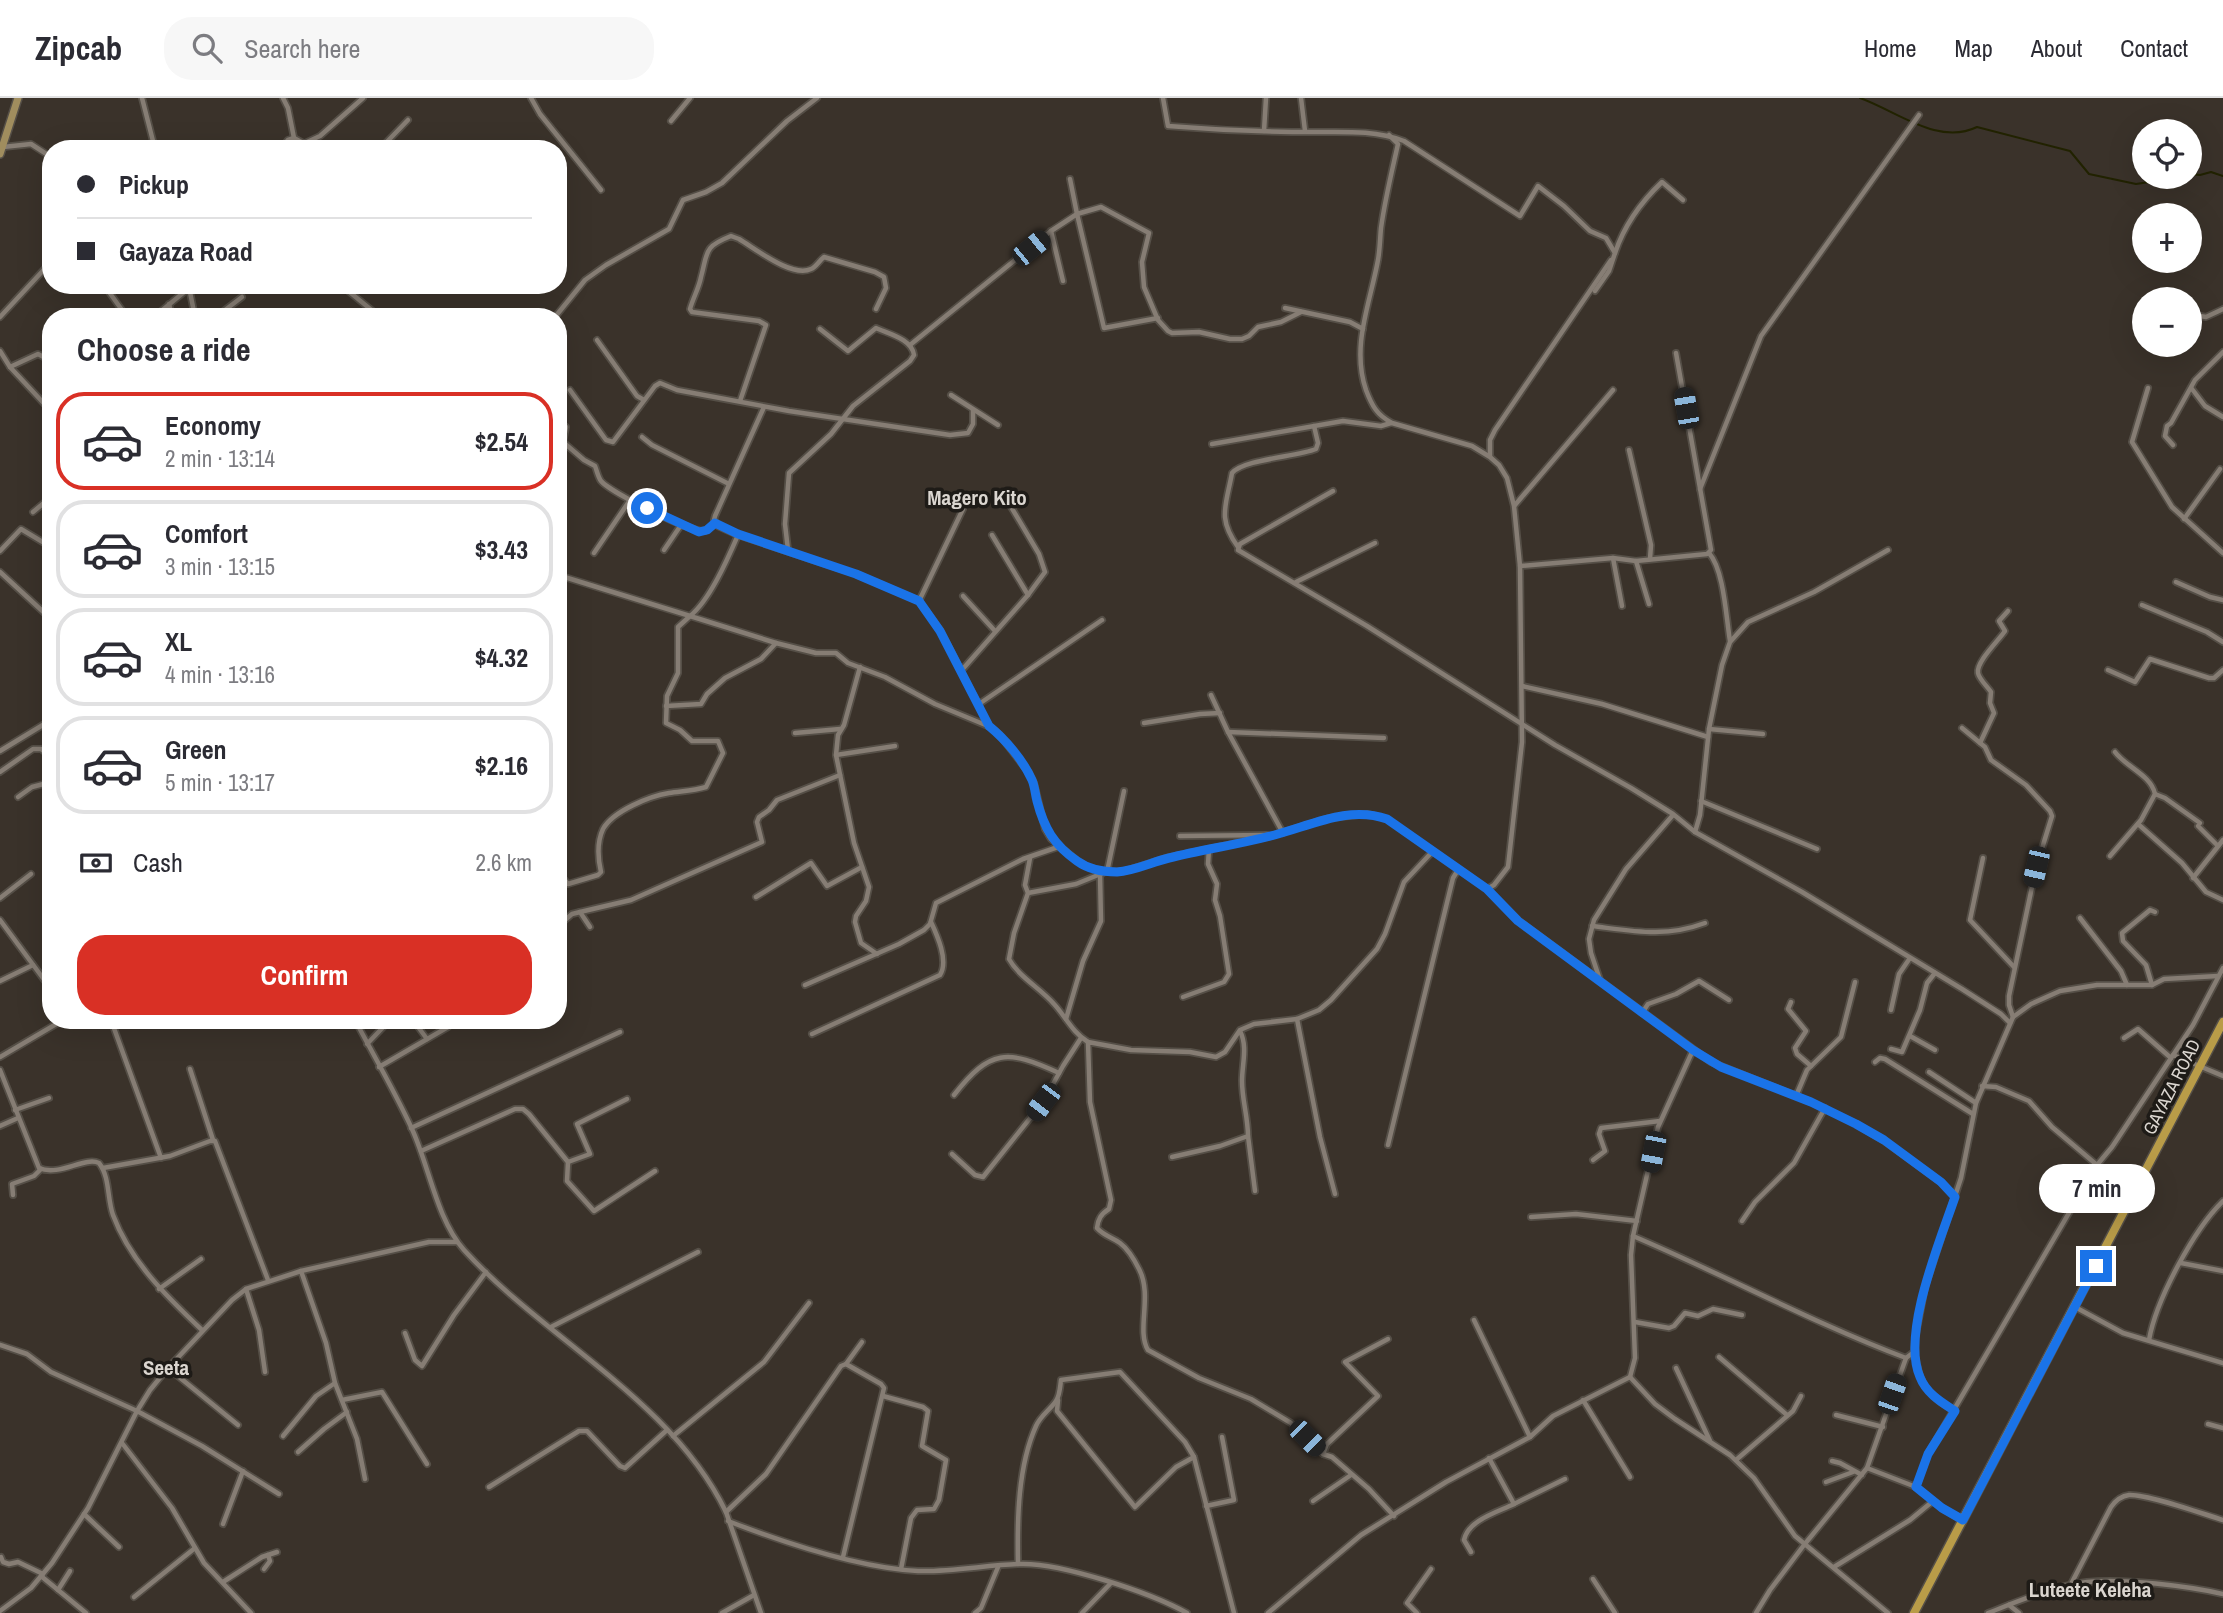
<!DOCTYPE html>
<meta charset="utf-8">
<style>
body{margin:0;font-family:"Archivo Narrow",sans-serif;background:#f7f7f7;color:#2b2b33;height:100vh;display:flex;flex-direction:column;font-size:26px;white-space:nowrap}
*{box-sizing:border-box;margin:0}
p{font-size:23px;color:#7c7c81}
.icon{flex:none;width:38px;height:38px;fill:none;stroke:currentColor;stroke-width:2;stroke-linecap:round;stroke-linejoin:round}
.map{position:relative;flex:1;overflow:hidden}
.side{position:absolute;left:42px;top:210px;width:525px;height:721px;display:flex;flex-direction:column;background:#fff;border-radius:28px;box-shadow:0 7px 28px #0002}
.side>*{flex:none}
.banner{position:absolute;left:42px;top:42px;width:525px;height:154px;border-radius:28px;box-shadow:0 7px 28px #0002;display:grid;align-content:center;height:154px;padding:0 35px;background:#fff}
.controls{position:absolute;left:2132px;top:21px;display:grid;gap:14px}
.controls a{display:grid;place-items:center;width:70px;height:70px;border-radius:50%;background:#fff;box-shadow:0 7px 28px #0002;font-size:35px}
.end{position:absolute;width:32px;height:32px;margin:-16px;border:9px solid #1a73e8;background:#fff;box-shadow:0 0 0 4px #fff}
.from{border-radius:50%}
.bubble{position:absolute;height:49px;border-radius:24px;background:#fff;box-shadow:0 7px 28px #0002;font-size:23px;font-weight:700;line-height:49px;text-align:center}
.car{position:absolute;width:21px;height:42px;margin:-21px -10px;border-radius:9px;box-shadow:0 0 5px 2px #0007;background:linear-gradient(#222 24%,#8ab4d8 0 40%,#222 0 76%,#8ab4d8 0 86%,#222 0)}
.banner b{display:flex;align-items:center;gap:24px;height:66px;font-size:26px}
.banner b+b{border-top:2px solid #e1e1e2}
.banner i{width:18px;height:18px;background:#2b2b33}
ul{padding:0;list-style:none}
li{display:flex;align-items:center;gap:21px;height:98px;margin:0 14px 10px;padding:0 21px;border:4px solid #e1e1e2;border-radius:28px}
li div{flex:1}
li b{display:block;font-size:26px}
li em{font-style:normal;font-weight:700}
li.active{border-color:#d93025}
li>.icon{width:63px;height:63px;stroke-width:1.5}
h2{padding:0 35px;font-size:32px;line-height:84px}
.pay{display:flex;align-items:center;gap:18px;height:77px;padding:0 35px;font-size:26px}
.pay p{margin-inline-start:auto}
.action{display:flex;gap:14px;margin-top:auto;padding:14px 35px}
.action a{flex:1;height:80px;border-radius:28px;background:#d93025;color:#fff;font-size:28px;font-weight:700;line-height:80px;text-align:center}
header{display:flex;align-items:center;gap:42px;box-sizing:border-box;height:98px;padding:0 35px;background:#fff;border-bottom:2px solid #e1e1e2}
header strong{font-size:33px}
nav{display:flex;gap:38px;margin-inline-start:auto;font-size:24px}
.search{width:490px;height:63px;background:#f7f7f7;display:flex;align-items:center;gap:18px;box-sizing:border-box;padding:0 24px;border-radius:28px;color:#7c7c81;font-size:26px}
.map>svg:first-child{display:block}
</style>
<header>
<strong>Zipcab</strong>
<div class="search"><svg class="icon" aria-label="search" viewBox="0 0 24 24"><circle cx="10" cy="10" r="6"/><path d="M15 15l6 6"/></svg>Search here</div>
<nav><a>Home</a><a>Map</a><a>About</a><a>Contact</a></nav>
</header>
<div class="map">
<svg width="2223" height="1515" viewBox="0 0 2223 1515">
<rect width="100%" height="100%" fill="#3a322a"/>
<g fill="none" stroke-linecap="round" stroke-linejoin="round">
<g stroke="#212200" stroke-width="2">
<path d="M1860,0c37,13 78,48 117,29l93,24 19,23 47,10 47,-7"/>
<polyline points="2189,76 2200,77 2211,74 2223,78"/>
</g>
<g stroke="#554f47" stroke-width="8">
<g id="street">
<polyline points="142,0 155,51"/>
<polyline points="283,0 288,10 294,40"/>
<polyline points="531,0 540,16 601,92"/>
<path d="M1163,0l5,28c48,4 97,6 146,6 30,0 61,-2 90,9l116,75 18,-30 26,20 26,25 16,7 9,15 -6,18 -14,20"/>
<polyline points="1301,0 1305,33"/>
<polyline points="671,23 690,0"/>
<polyline points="1264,33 1266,0"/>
<path d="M1389,37l9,9c-6,27 -13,55 -17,84 -1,10 -1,21 -3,32 -8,44 -27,86 -12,130 6,16 11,25 26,33l80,23 18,11 9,8 8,13 7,28 6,60 2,176 -14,125 -14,18 -7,4"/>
<polyline points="305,45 320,38 363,0"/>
<polyline points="3,49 31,46 51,59"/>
<polyline points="281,51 288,42 294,40 314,51"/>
<polyline points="380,51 408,22"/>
<polyline points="1070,81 1077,116 1101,109 1149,135 1142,164 1144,189 1158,222 1168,233 1172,235 1199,234 1230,241 1242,241 1249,238 1258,229 1281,224 1301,214"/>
<polyline points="1051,133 1063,183"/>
<path d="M1615,155c9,-27 27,-52 47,-71l21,18"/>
<polyline points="104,187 127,219"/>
<polyline points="341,187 380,219"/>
<polyline points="189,189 195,219"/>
<polyline points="169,206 172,219"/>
<polyline points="1285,210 1350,224 1363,231"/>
<polyline points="0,219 51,164"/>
<polyline points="154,219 189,190"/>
<polyline points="216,219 242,199"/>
<polyline points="555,219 585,182 606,167 669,131 683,102 706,94 722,85 787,23 817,0"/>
<polyline points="2189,225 2200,218 2206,219 2223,211"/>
<polyline points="597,242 637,298 644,302"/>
<polyline points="910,247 1051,133 1077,116 1104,230 1158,220"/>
<polyline points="0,253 10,269 51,313"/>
<polyline points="10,269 38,256 51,263"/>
<polyline points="2148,290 2132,344 2172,409 2223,455"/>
<polyline points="2192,291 2205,308 2223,319"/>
<polyline points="570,292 606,342 613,344 655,288 660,285 677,292 789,313 950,337 968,335 973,326 973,312"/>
<polyline points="951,297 998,327"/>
<path d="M740,303l26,-76 -7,-4 -67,-9 -2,-3c3,-11 9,-21 11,-32 7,-25 2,-30 30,-41l8,3c17,10 53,39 72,30 5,-2 8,-8 13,-12l51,15 9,5 2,11 -10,21"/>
<path d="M558,324l8,5 -3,15 21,18 11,6c2,5 3,11 6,15 9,11 90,52 104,50l10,-7"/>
<polyline points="642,339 652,347 729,386"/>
<polyline points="1212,346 1343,323 1381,328 1391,325"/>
<polyline points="2173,347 2165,338 2167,328 2171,325 2195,282 2223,254"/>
<polyline points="1629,352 1651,447 1650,461"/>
<polyline points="1490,358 1490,342 1495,332 1611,162"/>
<polyline points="1700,391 1761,238 1919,17"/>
<polyline points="1333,393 1240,446 1238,452 1367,528 1555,647 1631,690 1673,716 1695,734 1802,794 1962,891 2001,916 2010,925"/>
<polyline points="1515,407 1613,292"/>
<polyline points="33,414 51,399"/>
<polyline points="2184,421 2220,371"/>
<polyline points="738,437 718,428 714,422 715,418 764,309"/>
<polyline points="992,437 1028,497"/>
<path d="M1238,449c-21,-29 -12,-41 -6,-74 12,-14 64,-16 84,-24l2,-6 -4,-17"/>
<polyline points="664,452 681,427"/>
<path d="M788,452l-3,-26 4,-51 42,-39 22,-28 57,-45 4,-6c-2,-16 -25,-21 -38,-27l-28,23 -28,-22"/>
<polyline points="0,453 21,431 51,449"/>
<polyline points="594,455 630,402"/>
<path d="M1709,455c15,17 17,64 21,88"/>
<polyline points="1613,460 1622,508"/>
<polyline points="1520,468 1613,460 1636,463"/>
<polyline points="0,474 51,521"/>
<path d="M558,477l132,41c20,-16 38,-58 48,-81l118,39 63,27 21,29 49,96 10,8 30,39 5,10 11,46 6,10 28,23 11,6 17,4 18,-1 41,-13 105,-22 58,-18 39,-4 19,5 100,70 32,32 192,141 100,40 45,22 27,16 58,42 14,15"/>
<polyline points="1296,484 1375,445"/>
<polyline points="2176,484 2210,499 2223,502"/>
<polyline points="963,498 995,533"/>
<polyline points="919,503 963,411"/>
<polyline points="1649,506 1636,463 1707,456 1711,452 1676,255"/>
<polyline points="2142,507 2207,534 2223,544"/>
<polyline points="860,569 844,627 838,637 836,657 854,745 869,789 866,803 856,818 855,824 861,845 877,856"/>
<polyline points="2108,572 2135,584 2150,561 2209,580 2214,580 2223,572"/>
<polyline points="961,573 1028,497 1045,474 1039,456 1007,402"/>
<polyline points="1522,588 1602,606 1708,639"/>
<polyline points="1211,597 1228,634 1283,735"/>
<polyline points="979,606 1102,522"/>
<polyline points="666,608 701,606 707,596 725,580 761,561 776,545 816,555 836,555 848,565 885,579 935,606 988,628"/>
<polyline points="1144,625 1200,616 1220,615"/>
<polyline points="1709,631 1763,636"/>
<polyline points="1228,634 1384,640"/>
<polyline points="795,635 840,631"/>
<path d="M1980,645l14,-30 -4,-10 1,-11c-4,-6 -12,-13 -13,-19 -2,-11 21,-33 27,-42l-6,-10 9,-10"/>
<polyline points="0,653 51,622"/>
<polyline points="836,657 895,648"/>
<polyline points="0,674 33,651 41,651 51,659"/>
<polyline points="2155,696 2165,700 2200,725"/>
<polyline points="18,699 32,689 51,684"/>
<polyline points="1701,703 1817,751"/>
<polyline points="2138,726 2182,765 2206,794 2223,802"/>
<polyline points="2198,728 2218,748"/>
<polyline points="1695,734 1700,717 1709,631 1722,567 1730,544 1748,524 1814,494 1888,452"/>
<polyline points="1180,738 1267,737"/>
<path d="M2110,758l31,-36 14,-26c-4,-19 -29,-27 -40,-42"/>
<path d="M1030,760l-5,27 3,8 -14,40 -5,26c10,18 31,29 45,45 12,13 18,28 34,38"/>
<polyline points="1983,760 1970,822 2014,869"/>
<path d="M558,774l10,12 30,-9 3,-3c-3,-13 -4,-30 2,-43 10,-18 47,-33 66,-36 13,-2 24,-2 37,-6l17,-34 -5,-12h-26l-12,-11 -14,-7 1,-27 11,-23v-46l12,-11 86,27"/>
<polyline points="1107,774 1124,693"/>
<polyline points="2193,780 2223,742"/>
<polyline points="1028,795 1076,786 1103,775"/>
<polyline points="756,799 811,765 827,788 862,769"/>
<polyline points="0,800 31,776"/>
<polyline points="580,814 631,802 762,744 757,724 759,719 769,712 777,702 840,677"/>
<polyline points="2080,820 2121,873 2127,887"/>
<polyline points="0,822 51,891"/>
<polyline points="558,828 572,816 580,814 590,829"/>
<path d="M1592,828c41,5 73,12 113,-3"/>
<polyline points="1600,882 1591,855 1589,841 1594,822 1626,771 1673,717"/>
<polyline points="0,883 33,867"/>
<polyline points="805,887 899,846 924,832 930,826 936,805 1023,761 1058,749"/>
<polyline points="2152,887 2146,867 2123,843 2122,835 2150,812 2155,814"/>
<polyline points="1183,899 1224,884 1229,876 1220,818 1215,802 1217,786 1208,766 1209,751"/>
<polyline points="1791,904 1788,911 1806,933 1795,950 1797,956 1811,968"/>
<polyline points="1891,912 1899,876 1910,860"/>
<polyline points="1642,915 1648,906 1676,896 1699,883 1729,902"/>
<polyline points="2013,919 2031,906 2060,893 2097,887 2152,887 2164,881 2218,878"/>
<polyline points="1066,921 1083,863 1101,823 1100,776"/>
<polyline points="1297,921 1320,1039 1335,1096"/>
<polyline points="111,922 161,1060"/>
<path d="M355,922c19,36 40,72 57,109 17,37 25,91 52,121 81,89 208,150 262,262l35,101"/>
<polyline points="413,922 427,941"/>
<path d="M812,936l128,-59c9,-14 -3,-40 -9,-53"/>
<polyline points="1910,938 1935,952"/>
<polyline points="2124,940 2138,931 2171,960"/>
<polyline points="367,946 390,922"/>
<polyline points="1891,951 1902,954 1920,912 1927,885 1935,875"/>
<polyline points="2173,957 2223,978"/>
<polyline points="0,959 63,922"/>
<polyline points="1875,964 1880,960 1885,961 1973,1016"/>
<polyline points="379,969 448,929"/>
<polyline points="190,971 213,1042"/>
<path d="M0,972l39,98c20,9 46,-12 60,-5 11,14 8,35 14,52 17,46 54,82 89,115"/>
<polyline points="1929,974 1976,1005"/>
<polyline points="1982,988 1996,989 2029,1003 2052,1029 2097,1067"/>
<path d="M954,997c36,-46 53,-46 105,-22"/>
<polyline points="1796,998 1807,972 1841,939 1855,884"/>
<polyline points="15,1012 49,1000"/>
<polyline points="0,1028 18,1020"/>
<polyline points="411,1030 620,934"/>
<polyline points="1248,1038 1255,1093"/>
<polyline points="1388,1047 1453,780 1458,772"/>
<polyline points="421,1053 515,1011 523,1011 529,1016 568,1064 567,1083 594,1113 655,1073"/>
<polyline points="952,1056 975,1077 983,1079 1043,1004 1063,968 1081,940"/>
<path d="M1172,1059l48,-11 28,-10c0,-19 -6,-36 -6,-55 0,-17 6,-34 -2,-50"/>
<polyline points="1593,1062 1605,1053 1599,1036 1601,1030 1660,1023"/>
<polyline points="568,1064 590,1056 577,1026 627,1001"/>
<polyline points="103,1070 170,1058 210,1043 215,1043 268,1182"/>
<polyline points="13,1097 12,1086 34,1078 41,1071"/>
<polyline points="1531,1119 1576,1116 1637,1123"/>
<polyline points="1742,1123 1755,1104 1794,1065 1825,1010"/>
<path d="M1633,1138c92,39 180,87 273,122"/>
<polyline points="2181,1165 2223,1173"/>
<polyline points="301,1173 326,1245 335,1285 357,1341 365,1381"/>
<polyline points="159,1191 201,1161"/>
<polyline points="246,1191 259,1232 265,1274"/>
<polyline points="2075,1209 2123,1235 2223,1265"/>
<polyline points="1474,1222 1530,1339"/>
<polyline points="1635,1224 1669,1230 1674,1228 1685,1215 1698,1218 1713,1211 1742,1217"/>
<polyline points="551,1229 698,1154"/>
<polyline points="405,1235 415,1262 422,1268 454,1217 486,1174"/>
<path d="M2149,1242c7,-40 45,-111 74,-139"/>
<polyline points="0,1247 27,1256 51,1274 137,1313 202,1348 279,1396"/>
<polyline points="1719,1259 1787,1317"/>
<polyline points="846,1266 862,1244"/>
<polyline points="168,1270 238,1327"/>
<polyline points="1676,1270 1710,1343"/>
<polyline points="1630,1279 1655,1306 1675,1321 1730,1357 1754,1380 1795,1438 1888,1515"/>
<polyline points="883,1298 923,1309 928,1313 922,1348 946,1362 939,1402 934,1411 917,1412 911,1420 901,1471"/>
<polyline points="342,1302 382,1294 427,1366"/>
<polyline points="1058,1302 1057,1313 1135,1409 1176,1369 1194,1359"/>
<polyline points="1583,1302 1630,1379"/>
<polyline points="1955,1313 1939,1303 1926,1290 1920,1279 1914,1254 1915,1241 1925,1189 1961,1080 1976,1005 2013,919 2009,907 2009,898 2036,770 2052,718 2050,713 2026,687 1991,662 1985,649 1962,630"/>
<polyline points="1836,1317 1883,1329"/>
<polyline points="2208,1326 2223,1330"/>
<polyline points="283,1338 316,1298 335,1285"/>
<polyline points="673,1338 764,1264 809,1205"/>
<polyline points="122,1345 172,1410 204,1465 251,1515"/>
<polyline points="298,1354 324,1331 347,1314"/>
<polyline points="1323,1356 1327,1346 1378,1298 1345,1264 1388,1241"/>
<polyline points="1489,1360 1514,1406 1565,1381"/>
<polyline points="1736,1362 1793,1313 1801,1298"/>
<polyline points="1832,1363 1840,1365 1862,1377"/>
<polyline points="1867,1370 1916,1389"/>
<polyline points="1826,1384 1853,1374"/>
<polyline points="489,1389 579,1333 587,1333 620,1368 625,1370 667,1332"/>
<polyline points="1313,1403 1351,1377"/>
<polyline points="1206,1408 1234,1402 1222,1339"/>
<polyline points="726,1414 766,1376 841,1268 846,1266 881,1286 884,1290 843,1459"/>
<polyline points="84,1416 119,1449"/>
<path d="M1394,1418l-25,-27 -37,-32 -9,-3 -32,-31 -40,-24 -52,-21 -51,-28c-12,-20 5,-54 -9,-81 -4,-8 -11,-20 -19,-26 -8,-6 -16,-7 -23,-15 1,-9 4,-14 12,-19l2,-9 -21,-98 -2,-60 43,8 59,2 26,5 9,-5 15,-22 14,-6 43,-5 22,-9 12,-10 46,-51 8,-15 19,-52 28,-30"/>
<polyline points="1962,1422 1942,1410 1916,1389 1928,1356 2097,1067 2112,1049 2193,927 2223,870"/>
<path d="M728,1423c57,22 130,47 190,50 34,1 68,-6 101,-7 41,-2 132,29 168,49"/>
<polyline points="223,1426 243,1373"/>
<path d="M1471,1454l-7,-12c4,-20 34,-28 50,-36"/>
<polyline points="1,1459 3,1464 9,1466 18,1464 43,1476"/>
<path d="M1018,1466c-1,-45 0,-98 18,-138 5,-11 14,-16 20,-25 4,-6 4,-14 5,-21l59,-8 65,70 9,15 40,156"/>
<polyline points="1834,1469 1910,1422 1933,1403"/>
<polyline points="264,1471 270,1463 268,1457"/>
<polyline points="41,1478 86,1515"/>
<polyline points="1593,1481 1615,1515"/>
<polyline points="223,1484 262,1459 277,1454"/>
<path d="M2070,1488l41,-79c5,-7 10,-11 18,-12 19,-1 74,19 94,25"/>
<polyline points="58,1492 70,1473"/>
<polyline points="134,1499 195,1450"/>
<polyline points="2009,1507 2019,1515"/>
<polyline points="0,1513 31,1490 52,1465 88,1410 137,1313 150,1292 168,1270 232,1202 246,1191 301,1173 429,1144 457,1144"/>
<polyline points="722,1515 754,1497"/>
<polyline points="975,1515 981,1510 998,1469"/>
<polyline points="1082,1515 1110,1486"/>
<polyline points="1268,1515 1361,1437 1446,1384 1530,1339 1553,1318 1630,1279 1635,1260 1631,1157 1633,1138 1658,1029 1693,952"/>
<polyline points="1417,1515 1407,1505 1431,1471"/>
<polyline points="1756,1515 1770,1492 1804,1447 1867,1370 1906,1260 1914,1254"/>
<path d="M1988,1515c31,-12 66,-27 99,-31 36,-4 101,4 136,12"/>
</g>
</g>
<g stroke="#554f47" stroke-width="10">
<polyline id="secondary" points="0,56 18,0"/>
</g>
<g stroke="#554f47" stroke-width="11">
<polyline id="primary" points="1914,1515 2223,924"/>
</g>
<use href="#street" stroke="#867d74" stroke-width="4.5"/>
<use href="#secondary" stroke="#a08d5e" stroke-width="7"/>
<use href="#primary" stroke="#b99c48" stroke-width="8"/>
</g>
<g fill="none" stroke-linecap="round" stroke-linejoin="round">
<path stroke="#1a73e8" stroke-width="9" d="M647,410l52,24 8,-2 8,-7 23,11 118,40 63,27 21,30 49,95c17,14 34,34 43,54 3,7 3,14 5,21 7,27 17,44 40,60 11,8 26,11 40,11 17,-1 35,-10 52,-14 36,-9 73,-14 109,-24 36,-10 72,-28 109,-15l100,70 31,32 175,129 28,17 90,35 45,22 28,16 57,42 14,15c-15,44 -54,137 -35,180 6,16 21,25 35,34l-27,43 -12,33 26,21 21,12 133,-254"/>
</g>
<g text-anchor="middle" stroke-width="7" stroke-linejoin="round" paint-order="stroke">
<g font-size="18" fill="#dbd6d0" stroke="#1e1b17">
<text transform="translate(2172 989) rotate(-63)" y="6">GAYAZA ROAD</text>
</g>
<g font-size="21" font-weight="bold" fill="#dbd6d0" stroke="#1e1b17">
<text x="977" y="407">Magero Kito</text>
<text x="166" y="1277">Seeta</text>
<text x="2090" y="1499">Luteete Keleha</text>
</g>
</g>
</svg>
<div class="controls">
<a><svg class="icon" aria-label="locate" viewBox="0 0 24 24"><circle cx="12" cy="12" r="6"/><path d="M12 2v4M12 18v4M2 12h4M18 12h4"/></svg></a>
<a>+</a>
<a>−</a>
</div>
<i class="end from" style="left:647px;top:410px"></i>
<i class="end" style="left:2096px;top:1168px"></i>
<div class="bubble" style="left:2039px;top:1066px;width:116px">7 min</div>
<i class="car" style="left:1031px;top:150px;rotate:51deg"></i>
<i class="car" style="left:1686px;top:310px;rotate:350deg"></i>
<i class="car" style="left:2036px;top:769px;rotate:193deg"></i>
<i class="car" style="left:1043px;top:1004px;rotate:217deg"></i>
<i class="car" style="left:1653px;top:1054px;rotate:191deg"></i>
<i class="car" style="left:1892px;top:1296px;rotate:19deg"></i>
<i class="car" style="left:1307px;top:1340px;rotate:135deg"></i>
<div class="banner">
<b><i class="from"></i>Pickup</b>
<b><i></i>Gayaza Road</b>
</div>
<section class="side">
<h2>Choose a ride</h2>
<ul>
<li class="active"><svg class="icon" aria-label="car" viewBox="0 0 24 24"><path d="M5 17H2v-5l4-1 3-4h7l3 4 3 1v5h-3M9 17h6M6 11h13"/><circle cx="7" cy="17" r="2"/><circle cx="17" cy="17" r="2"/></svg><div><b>Economy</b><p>2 min · 13:14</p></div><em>$2.54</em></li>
<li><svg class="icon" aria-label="car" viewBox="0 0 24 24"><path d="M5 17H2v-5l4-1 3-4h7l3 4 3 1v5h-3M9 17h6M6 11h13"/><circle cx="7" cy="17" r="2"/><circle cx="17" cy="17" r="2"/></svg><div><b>Comfort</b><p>3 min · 13:15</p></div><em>$3.43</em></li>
<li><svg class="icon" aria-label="car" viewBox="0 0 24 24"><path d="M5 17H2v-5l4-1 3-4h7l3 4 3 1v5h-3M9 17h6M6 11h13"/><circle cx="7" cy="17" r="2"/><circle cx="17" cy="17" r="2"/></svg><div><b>XL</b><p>4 min · 13:16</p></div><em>$4.32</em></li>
<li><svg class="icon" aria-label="car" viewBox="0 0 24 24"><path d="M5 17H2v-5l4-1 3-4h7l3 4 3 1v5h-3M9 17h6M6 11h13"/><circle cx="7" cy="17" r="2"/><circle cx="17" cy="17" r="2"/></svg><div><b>Green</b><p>5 min · 13:17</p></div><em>$2.16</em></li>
</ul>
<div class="pay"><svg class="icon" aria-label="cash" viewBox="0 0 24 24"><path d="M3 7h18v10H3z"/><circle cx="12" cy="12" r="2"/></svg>Cash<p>2.6 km</p></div>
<div class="action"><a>Confirm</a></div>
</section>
</div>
